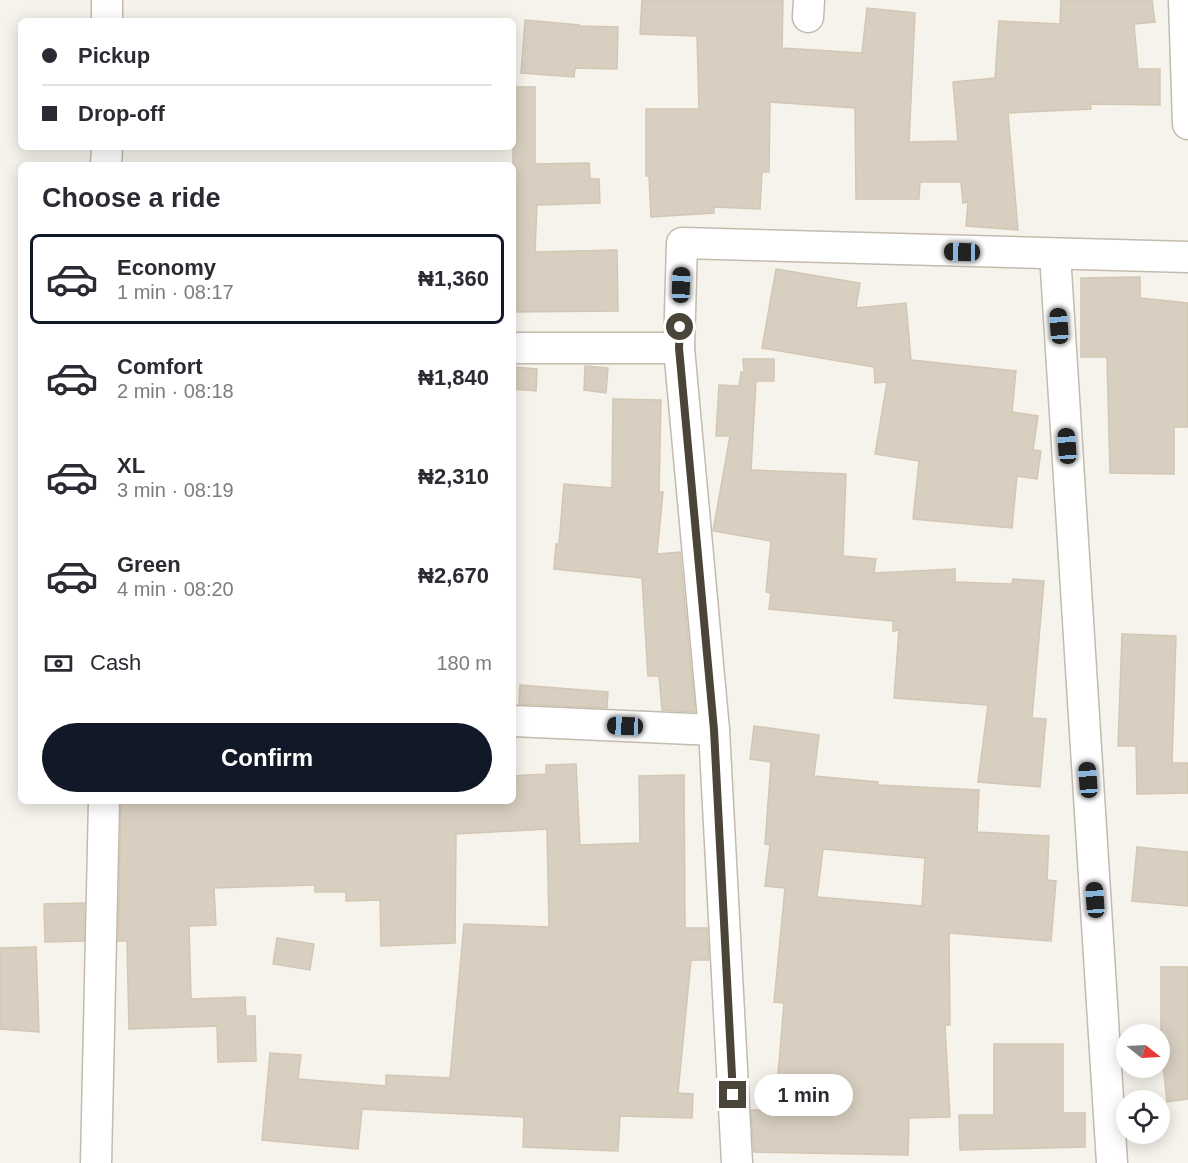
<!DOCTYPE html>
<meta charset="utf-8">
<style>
body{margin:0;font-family:Arial,sans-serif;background:#f7f7f7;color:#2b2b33;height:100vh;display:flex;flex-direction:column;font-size:22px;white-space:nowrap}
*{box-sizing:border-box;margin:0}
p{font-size:20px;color:#7c7c81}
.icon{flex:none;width:33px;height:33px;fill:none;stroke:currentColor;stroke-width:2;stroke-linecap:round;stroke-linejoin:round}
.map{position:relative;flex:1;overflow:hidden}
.details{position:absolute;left:18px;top:162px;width:498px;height:642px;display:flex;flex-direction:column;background:#fff;border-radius:9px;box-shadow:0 3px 15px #0003}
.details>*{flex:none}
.hud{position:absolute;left:18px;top:18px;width:498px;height:132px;border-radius:9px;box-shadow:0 3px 15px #0003;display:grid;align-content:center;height:132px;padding:0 24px;background:#fff}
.needle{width:39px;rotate:108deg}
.buttons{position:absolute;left:1116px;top:1024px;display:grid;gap:12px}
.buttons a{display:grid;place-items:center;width:54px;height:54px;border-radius:50%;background:#fff;box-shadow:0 3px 15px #0003;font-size:30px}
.end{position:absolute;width:27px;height:27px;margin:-14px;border:8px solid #4b4439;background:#fff;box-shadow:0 0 0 3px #fff}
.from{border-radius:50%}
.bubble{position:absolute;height:42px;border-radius:21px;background:#fff;box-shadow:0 3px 15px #0003;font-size:20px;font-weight:700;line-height:42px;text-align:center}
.car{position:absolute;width:18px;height:36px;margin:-18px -9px;border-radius:8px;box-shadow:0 0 4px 2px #0007;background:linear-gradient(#222 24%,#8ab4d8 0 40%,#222 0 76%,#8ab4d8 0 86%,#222 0)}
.hud b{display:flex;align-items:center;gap:21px;height:57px;font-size:22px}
.hud b+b{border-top:2px solid #e1e1e2}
.hud i{width:15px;height:15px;background:#2b2b33}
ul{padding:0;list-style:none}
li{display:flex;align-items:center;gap:18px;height:90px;margin:0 12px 9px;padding:0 12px;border:3px solid transparent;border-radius:9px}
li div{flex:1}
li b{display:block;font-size:22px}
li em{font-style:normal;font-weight:700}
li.selected{border-color:#111827}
li>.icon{width:54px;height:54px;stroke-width:1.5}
h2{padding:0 24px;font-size:27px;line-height:72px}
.pay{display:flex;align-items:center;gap:15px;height:66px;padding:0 24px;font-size:22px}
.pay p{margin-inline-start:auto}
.cta{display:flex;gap:12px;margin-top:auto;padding:12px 24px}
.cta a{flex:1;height:69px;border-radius:36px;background:#111827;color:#fff;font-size:24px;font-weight:700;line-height:69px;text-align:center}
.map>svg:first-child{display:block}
</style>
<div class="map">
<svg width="1188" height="1163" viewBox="0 0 1188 1163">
<rect width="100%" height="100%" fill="#f6f3ec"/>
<g fill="#d8cfc1" stroke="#d3c7b4" stroke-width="1.5" fill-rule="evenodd">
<polygon points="642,0 783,0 782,48 862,53 867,8 915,13 909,142 958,141 953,82 995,78 999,21 1060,24 1061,0 1152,0 1155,22 1134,24 1138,69 1160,69 1160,105 1090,104 1091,109 1008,113 1018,230 966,226 968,202 963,203 961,182 920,182 919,199 856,199 855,108 770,102 769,172 762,172 760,209 714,207 714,213 651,217 649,176 646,176 646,109 699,109 697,36 640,34"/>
<polygon points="525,20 579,25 579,26 618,27 617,69 575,68 574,77 521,73"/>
<polygon points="513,87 535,87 535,164 589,163 590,179 599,179 600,203 537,205 535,252 617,250 618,311 513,312"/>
<polygon points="776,269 860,283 856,308 906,303 911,360 1016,371 1012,412 1038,416 1033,450 1041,451 1037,479 1017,476 1012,528 913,519 919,461 875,454 887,382 875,383 874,367 762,348"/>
<polygon points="1140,277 1140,298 1188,303 1188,427 1174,427 1174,474 1110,473 1107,357 1081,357 1081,278"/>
<polygon points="743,359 774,359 774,381 756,381 751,470 846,474 843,556 876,559 874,573 955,569 955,582 1012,584 1013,579 1044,581 1032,718 1046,719 1040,787 978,782 988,705 894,698 899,630 893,631 893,621 769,609 771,593 766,592 771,541 713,531 730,436 716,436 719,385 739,386 741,372 744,373"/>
<polygon points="585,366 608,368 606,393 584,390"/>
<polygon points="513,367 537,369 536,391 513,389"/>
<polygon points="613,399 661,400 659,492 663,492 657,554 680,552 695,712 662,710 659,676 648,676 642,578 554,569 556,544 559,544 564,484 612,488"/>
<polygon points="1122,634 1176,636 1172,763 1188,763 1188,793 1137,794 1136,746 1118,746"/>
<polygon points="520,685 608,692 607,708 519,704"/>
<path d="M754,726l65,9 -5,41 64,6v3l101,5 -2,42 72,4 -2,44 9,1 -5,60 -102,-8 1,92h-5l5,92 -41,1 -1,37 -154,-3 -3,-42h24l9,-107 -10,-1 11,-114 -20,-2 5,-41 -5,-1 6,-82 -21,-3zM823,849l102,9 -3,48 -105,-9z"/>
<polygon points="576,764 580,845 640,843 639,776 684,775 685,928 707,928 709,960 691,960 678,1093 693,1094 692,1118 620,1116 618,1151 523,1147 524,1117 362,1109 358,1149 262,1140 270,1053 301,1055 298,1079 386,1086 386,1075 450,1078 464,924 549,927 547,829 456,834 455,943 381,946 380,900 346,901 346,892 315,892 315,885 214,888 216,925 189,926 191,999 245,997 246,1016 255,1016 256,1061 218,1062 217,1026 129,1029 127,941 118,941 121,801 513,801 513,776 546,774 546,765"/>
<polygon points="1137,847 1188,852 1188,906 1132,901"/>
<polygon points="84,903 84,941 45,942 44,904"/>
<polygon points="277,938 314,944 310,970 273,964"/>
<polygon points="36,947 39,1032 0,1029 0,948"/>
<polygon points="1161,967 1188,967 1188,1099 1167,1102 1161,1044"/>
<polygon points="994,1044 1063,1044 1063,1113 1085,1113 1085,1147 960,1150 959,1115 994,1115"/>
</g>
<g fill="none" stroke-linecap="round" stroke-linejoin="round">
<g stroke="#c2bbae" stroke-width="33">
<g id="minor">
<polyline points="1184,0 1188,124"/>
<polyline points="808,17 809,0"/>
<polyline points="107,21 107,0"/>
<polyline points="106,165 107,147"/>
<polyline points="1055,254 1112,1163"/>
<polyline points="513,348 679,348"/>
<polyline points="513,721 714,730"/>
<polyline points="96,1163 104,801"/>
<polyline points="737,1163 714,730 679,348 682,243 1188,257"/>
</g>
</g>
<use href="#minor" stroke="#fff" stroke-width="30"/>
</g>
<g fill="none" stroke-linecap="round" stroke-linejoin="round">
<polyline stroke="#4b4439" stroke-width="8" points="680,327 679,348 714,730 733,1095"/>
</g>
</svg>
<div class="buttons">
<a><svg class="needle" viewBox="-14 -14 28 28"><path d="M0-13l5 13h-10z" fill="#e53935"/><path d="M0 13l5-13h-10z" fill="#7c7c81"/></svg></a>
<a><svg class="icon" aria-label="locate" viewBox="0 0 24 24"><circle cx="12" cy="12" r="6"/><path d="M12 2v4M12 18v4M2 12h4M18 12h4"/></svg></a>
</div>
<i class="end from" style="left:680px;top:327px"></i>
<i class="end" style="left:733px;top:1095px"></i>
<div class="bubble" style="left:754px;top:1074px;width:99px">1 min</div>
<i class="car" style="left:962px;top:252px;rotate:271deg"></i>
<i class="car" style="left:681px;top:285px;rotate:2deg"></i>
<i class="car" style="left:1059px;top:326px;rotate:356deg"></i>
<i class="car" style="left:1067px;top:446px;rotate:356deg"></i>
<i class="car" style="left:625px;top:726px;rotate:272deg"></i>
<i class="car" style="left:1088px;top:780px;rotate:356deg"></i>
<i class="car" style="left:1095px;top:900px;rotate:356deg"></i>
<div class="hud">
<b><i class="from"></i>Pickup</b>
<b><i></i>Drop-off</b>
</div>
<section class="details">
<h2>Choose a ride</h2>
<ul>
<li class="selected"><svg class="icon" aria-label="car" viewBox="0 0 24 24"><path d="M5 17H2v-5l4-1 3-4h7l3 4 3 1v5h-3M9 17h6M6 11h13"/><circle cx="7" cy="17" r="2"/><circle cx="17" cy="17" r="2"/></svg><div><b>Economy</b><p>1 min · 08:17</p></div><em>₦1,360</em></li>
<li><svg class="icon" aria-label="car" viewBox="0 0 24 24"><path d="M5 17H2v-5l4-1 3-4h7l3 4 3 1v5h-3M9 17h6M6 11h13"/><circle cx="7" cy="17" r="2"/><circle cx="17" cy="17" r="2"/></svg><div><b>Comfort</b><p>2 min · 08:18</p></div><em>₦1,840</em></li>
<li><svg class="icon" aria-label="car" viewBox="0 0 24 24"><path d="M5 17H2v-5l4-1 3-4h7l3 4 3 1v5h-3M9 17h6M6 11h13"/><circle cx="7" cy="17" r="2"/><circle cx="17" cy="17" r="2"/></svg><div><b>XL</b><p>3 min · 08:19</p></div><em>₦2,310</em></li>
<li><svg class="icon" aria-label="car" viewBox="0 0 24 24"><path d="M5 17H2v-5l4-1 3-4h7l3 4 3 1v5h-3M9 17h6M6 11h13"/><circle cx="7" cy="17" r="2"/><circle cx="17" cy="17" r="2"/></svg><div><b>Green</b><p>4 min · 08:20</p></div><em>₦2,670</em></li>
</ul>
<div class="pay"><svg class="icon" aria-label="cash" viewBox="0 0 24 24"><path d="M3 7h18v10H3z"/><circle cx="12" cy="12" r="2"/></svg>Cash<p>180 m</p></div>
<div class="cta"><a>Confirm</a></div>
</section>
</div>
